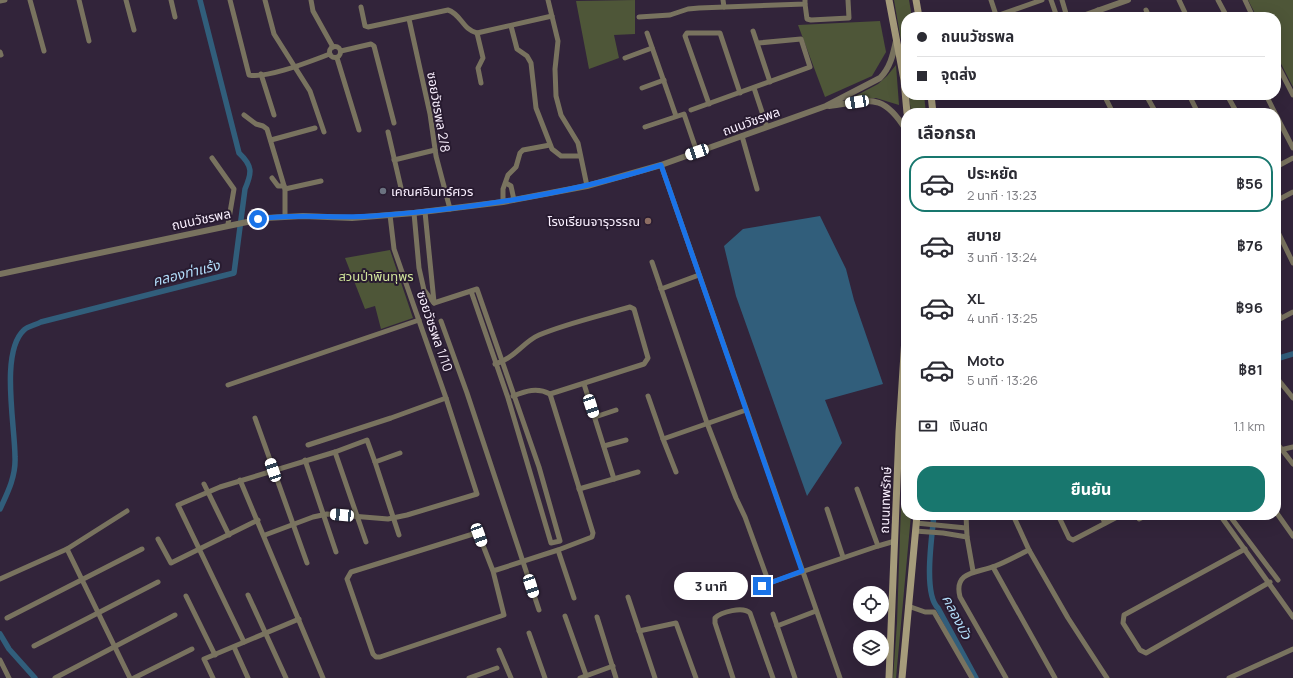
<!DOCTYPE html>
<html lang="th">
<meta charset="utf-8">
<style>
body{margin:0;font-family:Manrope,"Noto Sans Thai",sans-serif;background:#f7f7f7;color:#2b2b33;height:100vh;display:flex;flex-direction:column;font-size:15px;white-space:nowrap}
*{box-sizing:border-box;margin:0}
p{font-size:13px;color:#7c7c81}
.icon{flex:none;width:22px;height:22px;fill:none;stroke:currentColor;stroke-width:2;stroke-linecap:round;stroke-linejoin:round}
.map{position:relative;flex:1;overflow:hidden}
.drawer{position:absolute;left:901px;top:108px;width:380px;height:412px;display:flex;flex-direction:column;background:#fff;border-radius:16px;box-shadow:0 4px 16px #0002}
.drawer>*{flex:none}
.top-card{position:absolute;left:901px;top:12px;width:380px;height:88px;border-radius:16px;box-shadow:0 4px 16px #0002;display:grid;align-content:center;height:88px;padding:0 16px;background:#fff}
.controls{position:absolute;left:853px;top:586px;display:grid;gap:8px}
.controls a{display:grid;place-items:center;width:36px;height:36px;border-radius:50%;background:#fff;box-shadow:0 4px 16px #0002;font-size:20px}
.end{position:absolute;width:18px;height:18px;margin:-9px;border:5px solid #1a73e8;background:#fff;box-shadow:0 0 0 2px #fff}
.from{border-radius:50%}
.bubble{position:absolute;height:28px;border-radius:14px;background:#fff;box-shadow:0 4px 16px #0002;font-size:13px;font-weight:700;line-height:28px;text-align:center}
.car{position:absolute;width:12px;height:24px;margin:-12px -6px;border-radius:5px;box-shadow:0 0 3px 1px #0007;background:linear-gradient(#fff 24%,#345 0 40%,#fff 0 76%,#345 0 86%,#fff 0)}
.top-card b{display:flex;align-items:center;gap:14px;height:38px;font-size:15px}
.top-card b+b{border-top:1px solid #e1e1e2}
.top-card i{width:10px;height:10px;background:#2b2b33}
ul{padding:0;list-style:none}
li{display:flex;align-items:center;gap:12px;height:56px;margin:0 8px 6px;padding:0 8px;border:2px solid transparent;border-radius:16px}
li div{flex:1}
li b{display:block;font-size:15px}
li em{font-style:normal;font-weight:700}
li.on{border-color:#18776e}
li>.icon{width:36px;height:36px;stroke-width:1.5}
h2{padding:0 16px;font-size:18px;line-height:48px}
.pay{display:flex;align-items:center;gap:10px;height:44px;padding:0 16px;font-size:15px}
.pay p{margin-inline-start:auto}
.button{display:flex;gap:8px;margin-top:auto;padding:8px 16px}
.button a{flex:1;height:46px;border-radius:16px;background:#18776e;color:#fff;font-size:16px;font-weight:700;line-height:46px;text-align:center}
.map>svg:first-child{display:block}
</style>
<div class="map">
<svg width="1293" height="678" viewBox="0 0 1293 678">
<rect width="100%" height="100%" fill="#32243a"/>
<g fill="#4e5638">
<polygon points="635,0 635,34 614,35 619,58 589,69 576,1"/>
<polygon points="894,0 909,0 912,17 906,17 906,70"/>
<polygon points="1248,0 1293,0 1293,87 1276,54 1276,17 1257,17"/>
<polygon points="880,21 886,52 872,76 825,97 798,25"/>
<polygon points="896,65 899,105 876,98 846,101 878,84 887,76"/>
<polygon points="909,95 924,95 926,113 911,113"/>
<polygon points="390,250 413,318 381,329 375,306 365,309 345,258"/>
<polygon points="906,442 906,515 911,515 896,678 893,678 897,623 903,447"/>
</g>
<polygon fill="#315e7b" points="820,216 846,269 854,300 883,384 825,400 842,443 807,496 736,296 724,246 743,229"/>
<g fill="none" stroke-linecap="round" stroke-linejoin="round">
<g stroke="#315e7b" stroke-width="5.5">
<polyline points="1276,359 1293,354"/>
<path d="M0,509c8,-17 16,-33 15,-52 0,-32 -15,-105 9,-127 4,-4 12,-5 17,-8l193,-49 11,-84c7,-16 8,-23 -6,-36l-39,-153"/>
<path d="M934,515c-2,21 -11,79 4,93l38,70"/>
<polyline points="0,634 9,649 35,678"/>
</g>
<g stroke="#79735f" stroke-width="5">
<polyline points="30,0 44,51"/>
<polyline points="79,0 89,41"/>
<polyline points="126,0 134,30"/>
<polyline points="171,0 175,17"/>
<path d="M230,0l19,75c18,4 62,-14 81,-21"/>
<polyline points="265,0 274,34 310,91 324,132"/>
<polyline points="311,0 313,11 333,47"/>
<polyline points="548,0 558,41 555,69 556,96 561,115 578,143 587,186"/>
<polyline points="723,0 724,7"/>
<polyline points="991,0 996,15 999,15 1042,0"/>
<polyline points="1051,0 1057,17"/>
<polyline points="1062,0 1067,17"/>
<polyline points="1179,0 1187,17"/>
<polyline points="1218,0 1227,17"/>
<polyline points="1245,0 1253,17"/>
<polyline points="0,1 5,0"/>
<polyline points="805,4 807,19 811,20 849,18 848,0"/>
<path d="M361,7l4,19 3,1 80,-17c13,4 15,20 29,23l75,-17"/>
<polyline points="1098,10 1100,17"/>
<polyline points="1146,10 1149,17"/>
<polyline points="639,17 670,15 688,9 699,8 805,4 805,0"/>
<polyline points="409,19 430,114 436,156 450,209"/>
<polyline points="511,26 517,49 527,56 531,63 536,108 552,149 561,156 580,156"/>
<polyline points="753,31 770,82"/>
<polyline points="477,33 483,58 478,68 481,83"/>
<polyline points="647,33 676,116"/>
<circle cx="335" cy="52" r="5.5"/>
<polyline points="341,51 371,44 374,46 394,123"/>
<polyline points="0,52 1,55"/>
<polyline points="337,58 359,130"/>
<polyline points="625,58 652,48"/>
<polyline points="1276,62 1293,95"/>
<polyline points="261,74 274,115"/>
<polyline points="642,88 664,80"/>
<polyline points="754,88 767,127"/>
<polyline points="1104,95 1113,113"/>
<polyline points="1146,95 1156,113"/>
<polyline points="1189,95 1198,113"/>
<polyline points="1227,95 1237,113"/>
<polyline points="1266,95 1275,113"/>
<polyline points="709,104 685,36 687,33 720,33 740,93"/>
<polyline points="691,110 810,67 801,39 758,43"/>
<polyline points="244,115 256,124 263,126 267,129 285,189 285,216"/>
<polyline points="1276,115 1293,148"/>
<polyline points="645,127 684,114 697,152"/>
<polyline points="388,132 401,188"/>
<polyline points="742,136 757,189"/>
<polyline points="271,140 315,128"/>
<polyline points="212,158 234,189 228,224"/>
<polyline points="394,160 435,150"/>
<polyline points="661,165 840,678"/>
<polyline points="1276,167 1293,158"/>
<polyline points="272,178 278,186 284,186"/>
<polyline points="506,183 511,186 514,200"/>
<polyline points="285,189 321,181"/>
<polyline points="1276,201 1293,192"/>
<polyline points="503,202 503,189 508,175 516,167 520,153 523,150 550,145"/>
<polyline points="425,212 434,302"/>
<polyline points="414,213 419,268 424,290 434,303"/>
<polyline points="1276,228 1293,263"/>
<polyline points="652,262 707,423 736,498 745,517 769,583 762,586"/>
<polyline points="661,289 699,275"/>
<polyline points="434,303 477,289 539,467 560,541 551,543 508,398 471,291"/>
<polyline points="1276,309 1281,318"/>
<polyline points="441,321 467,393 539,610"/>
<polyline points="1276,321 1293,312"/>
<path d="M495,364c20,-6 28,-22 44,-29 29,-12 61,-19 91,-28l4,2 14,49 -4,6 -94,30c-13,-7 -24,-3 -37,2"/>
<polyline points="1276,377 1293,398"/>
<polyline points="584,384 614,479"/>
<polyline points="228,385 419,320"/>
<polyline points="648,396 663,439"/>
<polyline points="595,417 616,410"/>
<polyline points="255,418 307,563"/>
<polyline points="1276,442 1293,464"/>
<polyline points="308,445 391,418 446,398"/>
<polyline points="604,446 626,440"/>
<polyline points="1276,451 1293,447"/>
<polyline points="305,460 336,552"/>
<polyline points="676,472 663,439 746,410"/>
<polyline points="240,480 323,678"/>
<polyline points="204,484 229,535"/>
<polyline points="579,489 638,472"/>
<polyline points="827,509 843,557"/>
<polyline points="1276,512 1293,536"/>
<polyline points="966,515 967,537 973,571"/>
<polyline points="1013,515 1029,550 1068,618 1107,678"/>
<polyline points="1058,515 1069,538 1073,540 1121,515"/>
<polyline points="1101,515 1105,523"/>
<polyline points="1220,515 1293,617"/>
<polyline points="1229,515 1278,580"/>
<polyline points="1139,519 1147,515"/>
<polyline points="916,523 966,528"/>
<polyline points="915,531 943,533 967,537"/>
<polyline points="265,535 313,517 327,514 388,519 407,515 477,494 446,398 394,249 390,215"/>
<polyline points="399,535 375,462 400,453"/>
<polyline points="158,539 171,563 258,520"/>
<polyline points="366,542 335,452 367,440 375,462"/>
<polyline points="878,546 895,541"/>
<polyline points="67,549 130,678"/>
<polyline points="1245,549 1124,615 1123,623 1140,650 1146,653 1270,582"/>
<polyline points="558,550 574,598"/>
<polyline points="993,567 1055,678"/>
<polyline points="493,571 504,615 380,657 376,657 373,654 347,579 351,572 473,534 479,535 493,571 558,550 592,537 593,533 550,394"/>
<polyline points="0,579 67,549 127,511"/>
<polyline points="769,583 878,546 857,489"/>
<polyline points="248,595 286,678"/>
<polyline points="186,596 215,655"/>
<polyline points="628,597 655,678"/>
<polyline points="908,606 925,612 934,612 972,678"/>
<polyline points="773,614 795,678"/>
<polyline points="565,616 586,675"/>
<polyline points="597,617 616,678"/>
<polyline points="7,618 142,549"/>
<polyline points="777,626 816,611"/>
<polyline points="639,631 676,623 696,678"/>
<polyline points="529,633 545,678"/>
<polyline points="244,642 178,505 220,487 335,452"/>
<polyline points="34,646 158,582"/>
<polyline points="234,647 248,678"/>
<polyline points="499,650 511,678"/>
<polyline points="0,660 9,678"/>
<polyline points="55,678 175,615"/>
<polyline points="134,678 192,649"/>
<polyline points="213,678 204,659 299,619"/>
<polyline points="469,678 497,668"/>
<polyline points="580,678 613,666"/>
<path d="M733,678l-18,-55v-5c6,-6 28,-12 35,-5l23,65"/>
<path d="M1006,678l-46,-81c-7,-27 19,-24 35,-31 11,-4 23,-11 34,-16"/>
<polyline points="1229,678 1293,649"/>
</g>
<g stroke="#79735f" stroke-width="6">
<polyline points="1080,17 1128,0"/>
<path d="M829,106c40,-5 53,-15 77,24"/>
<path d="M0,274l266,-56 37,-2 49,2 62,-5 89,-11 84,-16 74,-21 165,-59 54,-28c10,-10 13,-23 16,-37"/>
</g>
<g stroke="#a69c7b" stroke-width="7">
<polyline points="889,0 904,80 907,113"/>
<polyline points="916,0 919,17"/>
<polyline points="931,95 933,113"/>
<polyline points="899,448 906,438"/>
<polyline points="889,678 899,432 906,322"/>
<polyline points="902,678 917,515"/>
</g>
</g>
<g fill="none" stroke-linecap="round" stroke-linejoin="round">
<path stroke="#1a73e8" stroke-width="5" d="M258,219c38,-6 76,0 115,-3 98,-7 194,-21 288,-51l141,406 -40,15"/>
</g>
<circle fill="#6b7280" stroke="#281b30" stroke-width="1.5" cx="383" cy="191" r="4"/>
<circle fill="#8d6e63" stroke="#281b30" stroke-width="1.5" cx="648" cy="221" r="4"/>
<g text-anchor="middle" stroke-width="4" stroke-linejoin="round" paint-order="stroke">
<g font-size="13" fill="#faf0ff" stroke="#281b30">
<text transform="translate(439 112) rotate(80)" y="5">ซอยวัชรพล 2/8</text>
<text transform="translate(751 121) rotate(-20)" y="5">ถนนวัชรพล</text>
<text transform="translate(201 219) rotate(-12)" y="5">ถนนวัชรพล</text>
<text transform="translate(435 331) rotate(71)" y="5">ซอยวัชรพล 1/10</text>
<text transform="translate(885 500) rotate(-88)" y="5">ถนนเทพรักษ์</text>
</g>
<g font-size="13" fill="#faf0ff" stroke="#281b30" text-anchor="start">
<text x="391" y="196">เคณศอินทร์ศวร</text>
<text x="640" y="226" text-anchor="end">โรงเรียนจารุวรรณ</text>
</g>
<g font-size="13" fill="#d1e59b" stroke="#281b30">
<text x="376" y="281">สวนป่าพินทุพร</text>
</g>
<g font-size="14" font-style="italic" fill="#b3ddfa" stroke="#281b30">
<text transform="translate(186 273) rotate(-14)" y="5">คลองท่าแร้ง</text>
<text transform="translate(957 617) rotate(63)" y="5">คลองบัว</text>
</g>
</g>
</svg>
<div class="controls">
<a><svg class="icon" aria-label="locate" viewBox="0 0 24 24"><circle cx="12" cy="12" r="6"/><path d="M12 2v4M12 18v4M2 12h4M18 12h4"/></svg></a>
<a><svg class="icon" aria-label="layers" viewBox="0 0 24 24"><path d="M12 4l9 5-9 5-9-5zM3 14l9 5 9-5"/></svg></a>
</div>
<i class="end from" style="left:258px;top:219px"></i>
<i class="end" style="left:762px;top:586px"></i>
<div class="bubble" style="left:674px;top:572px;width:74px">3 นาที</div>
<i class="car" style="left:857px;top:102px;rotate:261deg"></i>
<i class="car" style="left:697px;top:152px;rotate:251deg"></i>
<i class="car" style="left:591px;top:406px;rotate:162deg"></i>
<i class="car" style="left:273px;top:470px;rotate:341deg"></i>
<i class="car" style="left:342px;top:515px;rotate:275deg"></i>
<i class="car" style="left:479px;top:535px;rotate:160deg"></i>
<i class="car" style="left:531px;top:586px;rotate:162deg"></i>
<div class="top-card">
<b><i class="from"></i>ถนนวัชรพล</b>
<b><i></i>จุดส่ง</b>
</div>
<section class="drawer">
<h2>เลือกรถ</h2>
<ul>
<li class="on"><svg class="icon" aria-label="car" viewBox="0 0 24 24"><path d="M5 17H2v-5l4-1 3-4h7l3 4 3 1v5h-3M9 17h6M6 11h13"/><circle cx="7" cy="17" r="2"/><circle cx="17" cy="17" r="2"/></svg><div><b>ประหยัด</b><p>2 นาที · 13:23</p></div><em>฿56</em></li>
<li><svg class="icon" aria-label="car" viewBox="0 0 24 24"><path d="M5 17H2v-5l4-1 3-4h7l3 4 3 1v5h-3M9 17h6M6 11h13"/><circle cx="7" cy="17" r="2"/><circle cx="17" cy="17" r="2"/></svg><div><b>สบาย</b><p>3 นาที · 13:24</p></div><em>฿76</em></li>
<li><svg class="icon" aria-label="car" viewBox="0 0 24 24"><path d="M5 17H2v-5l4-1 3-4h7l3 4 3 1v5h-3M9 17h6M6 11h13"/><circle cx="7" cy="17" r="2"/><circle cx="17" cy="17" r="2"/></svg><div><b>XL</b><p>4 นาที · 13:25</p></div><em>฿96</em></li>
<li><svg class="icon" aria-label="car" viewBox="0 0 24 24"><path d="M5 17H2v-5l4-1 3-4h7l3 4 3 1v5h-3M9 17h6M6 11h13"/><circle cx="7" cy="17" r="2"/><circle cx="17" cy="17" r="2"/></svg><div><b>Moto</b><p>5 นาที · 13:26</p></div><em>฿81</em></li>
</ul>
<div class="pay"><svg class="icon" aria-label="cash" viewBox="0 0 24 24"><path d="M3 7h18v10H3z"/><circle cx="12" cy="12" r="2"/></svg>เงินสด<p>1.1 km</p></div>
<div class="button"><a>ยืนยัน</a></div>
</section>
</div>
